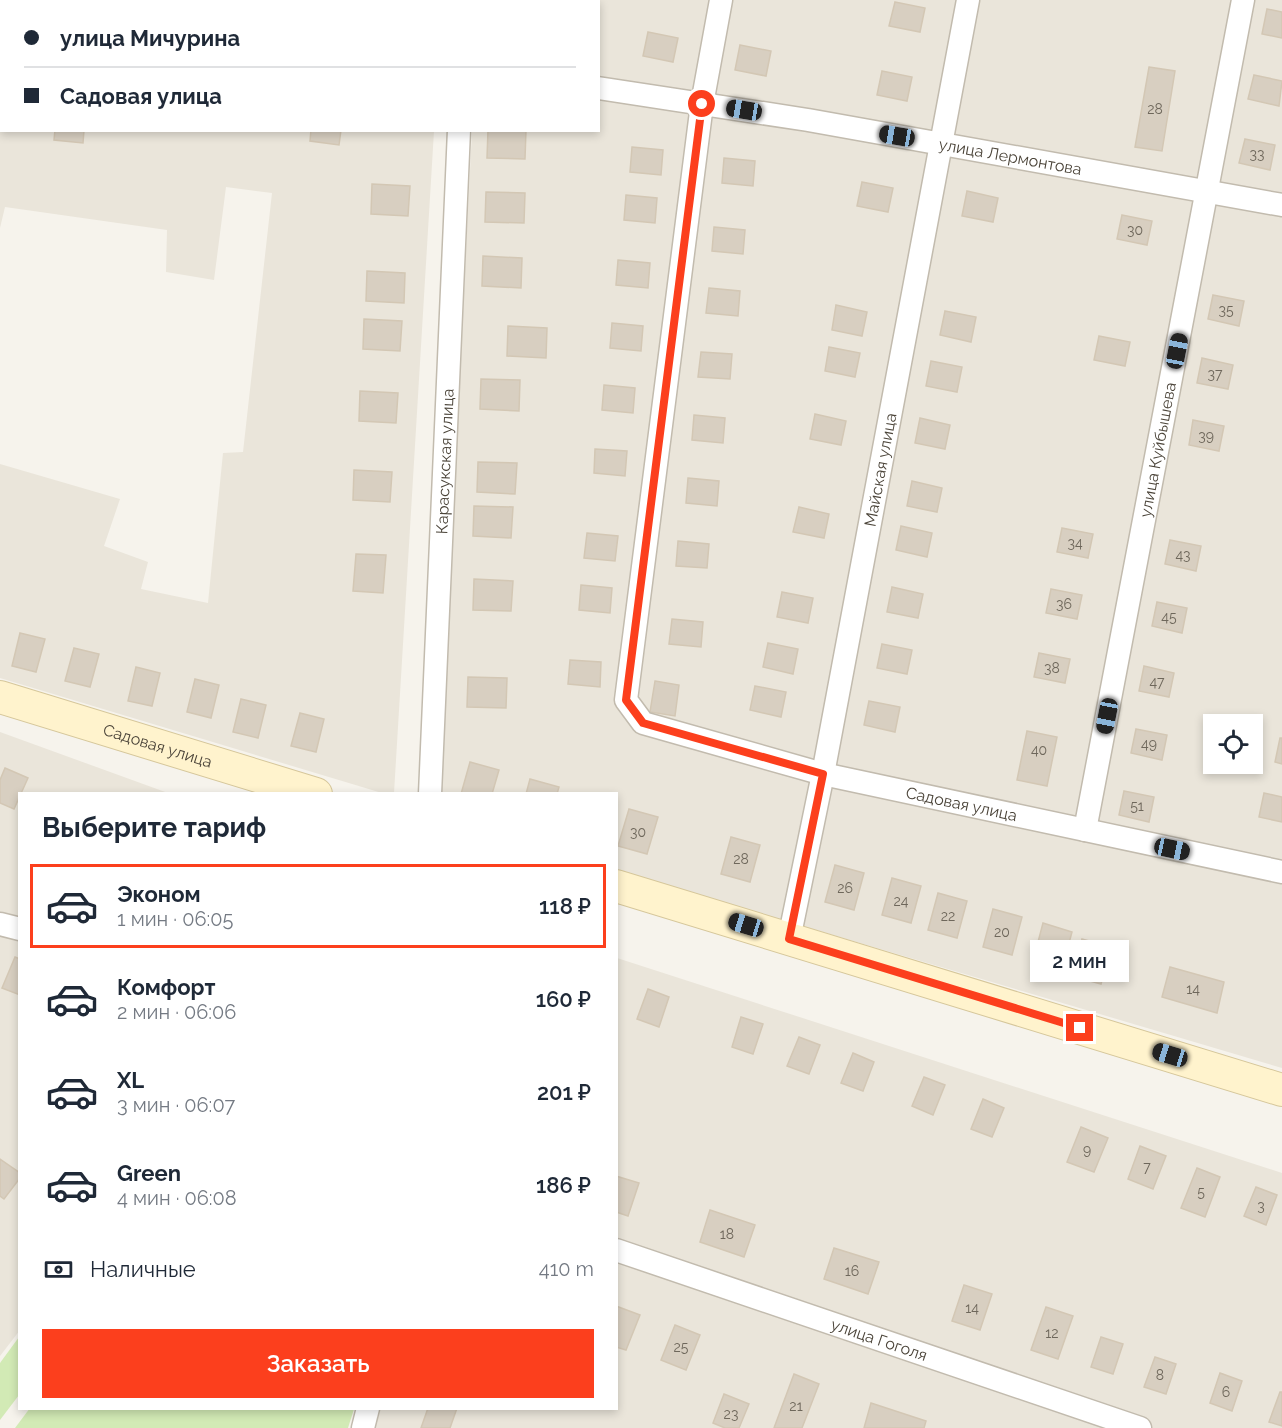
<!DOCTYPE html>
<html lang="ru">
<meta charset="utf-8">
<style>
body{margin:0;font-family:Raleway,sans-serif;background:#f6f6f7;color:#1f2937;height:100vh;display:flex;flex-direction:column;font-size:22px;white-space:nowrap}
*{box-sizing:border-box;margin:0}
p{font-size:20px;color:#747a83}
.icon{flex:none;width:33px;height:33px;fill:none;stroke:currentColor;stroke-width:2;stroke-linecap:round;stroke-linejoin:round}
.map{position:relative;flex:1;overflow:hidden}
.panel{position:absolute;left:18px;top:792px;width:600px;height:618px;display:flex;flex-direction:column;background:#fff;border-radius:0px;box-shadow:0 3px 9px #0003}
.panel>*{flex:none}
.hud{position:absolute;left:0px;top:0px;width:600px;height:132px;box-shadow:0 3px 9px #0003;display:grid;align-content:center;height:132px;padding:0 24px;background:#fff}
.controls{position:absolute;left:1203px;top:714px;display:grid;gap:12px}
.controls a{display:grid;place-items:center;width:60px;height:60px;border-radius:0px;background:#fff;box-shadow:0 3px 9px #0003;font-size:30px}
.end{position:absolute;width:27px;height:27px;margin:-14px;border:8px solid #fc3f1d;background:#fff;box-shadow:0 0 0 3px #fff}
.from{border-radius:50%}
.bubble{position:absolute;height:42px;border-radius:0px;background:#fff;box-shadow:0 3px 9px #0003;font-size:20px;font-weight:600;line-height:42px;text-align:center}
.car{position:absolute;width:18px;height:36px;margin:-18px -9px;border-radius:8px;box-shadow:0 0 4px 2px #0007;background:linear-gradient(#222 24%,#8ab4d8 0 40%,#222 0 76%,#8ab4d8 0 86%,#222 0)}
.hud b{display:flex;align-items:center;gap:21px;height:57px;font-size:22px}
.hud b+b{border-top:2px solid #e0e1e3}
.hud i{width:15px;height:15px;background:#1f2937}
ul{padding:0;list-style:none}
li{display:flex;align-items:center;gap:18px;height:84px;margin:0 12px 9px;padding:0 12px;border:3px solid transparent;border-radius:0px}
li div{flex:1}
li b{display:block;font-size:22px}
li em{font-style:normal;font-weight:600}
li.on{border-color:#fc3f1d}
li>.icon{width:54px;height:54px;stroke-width:1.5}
h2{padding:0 24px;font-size:27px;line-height:72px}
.pay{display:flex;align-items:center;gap:15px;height:66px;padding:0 24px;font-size:22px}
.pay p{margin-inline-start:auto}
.primary-button{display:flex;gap:12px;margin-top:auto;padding:12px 24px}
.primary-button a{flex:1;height:69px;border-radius:0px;background:#fc3f1d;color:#fff;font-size:24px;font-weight:600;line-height:69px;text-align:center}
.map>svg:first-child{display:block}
</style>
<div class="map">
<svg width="1282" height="1428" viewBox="0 0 1282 1428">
<rect width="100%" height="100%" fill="#f6f3ec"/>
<g fill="#eae5da" fill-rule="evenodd">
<polygon points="0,0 449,0 2,2 2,130 434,131 394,793 382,793 0,678 0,464 120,499 104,546 148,562 141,589 208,603 223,453 243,452 272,193 226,187 214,280 166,272 167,230 5,207 0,228"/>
<path d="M477,0h805v1068l-665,-197 -1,-77h-177l33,-663 126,-1v-128zM1214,724h38v40h-38z"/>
<polygon points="0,732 168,793 20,794 20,1330 0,1356"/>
<polygon points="617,958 1282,1173 1282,1428 374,1428 377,1409 616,1408"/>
</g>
<g fill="#d2eab5">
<polygon points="19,1337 19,1395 0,1420 0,1363"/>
<polygon points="30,1408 354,1408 354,1409 348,1428 15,1428"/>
</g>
<g fill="#d8cfc1" stroke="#d3c7b4" stroke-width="1.5">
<polygon points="405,0 431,0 405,2"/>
<polygon points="895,2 925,8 920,32 889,26"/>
<polygon points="1267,9 1282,12 1282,38 1262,34"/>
<polygon points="648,32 678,38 673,62 643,56"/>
<polygon points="740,45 771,51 766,76 735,70"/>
<polygon points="1149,67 1175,71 1162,151 1135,147"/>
<polygon points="882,71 912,77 907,101 877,95"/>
<polygon points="1254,75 1282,81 1279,106 1248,99"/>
<polygon points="55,130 84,130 83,143 54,140"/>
<polygon points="311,130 341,130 339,145 310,141"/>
<polygon points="488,130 526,130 525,159 487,158"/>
<polygon points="1245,139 1275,145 1270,170 1239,163"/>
<polygon points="632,147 663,150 661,175 630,172"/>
<polygon points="724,158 755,161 753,186 722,183"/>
<polygon points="862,182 893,188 888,212 857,206"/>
<polygon points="372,184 410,186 408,216 371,214"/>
<polygon points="967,191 998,198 993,222 962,216"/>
<polygon points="486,192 525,193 524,223 485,222"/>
<polygon points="626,195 657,198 655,223 624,220"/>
<polygon points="1122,215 1152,221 1147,245 1117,239"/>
<polygon points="714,227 745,230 743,254 712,251"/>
<polygon points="483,256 522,258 521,288 482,286"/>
<polygon points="618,260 650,263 648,288 616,285"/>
<polygon points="367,271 405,273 404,303 366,301"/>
<polygon points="709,288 740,291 738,316 706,313"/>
<polygon points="1213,295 1244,301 1239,326 1208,319"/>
<polygon points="836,305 867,312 862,336 832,330"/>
<polygon points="945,311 976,317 971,342 940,335"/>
<polygon points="364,319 402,321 400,351 363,349"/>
<polygon points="612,323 643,326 641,351 610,348"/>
<polygon points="508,326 547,328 546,358 507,356"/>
<polygon points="1099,336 1130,342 1125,366 1094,360"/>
<polygon points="829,347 860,353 855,377 825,371"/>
<polygon points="701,352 732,354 730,379 698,377"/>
<polygon points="1202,358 1233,365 1228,389 1197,383"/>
<polygon points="931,361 962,367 957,392 926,386"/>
<polygon points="481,379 520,380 519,411 480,409"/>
<polygon points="604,385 635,388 633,413 602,410"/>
<polygon points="360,391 398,393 396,423 359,421"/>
<polygon points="815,414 846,421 841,445 810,439"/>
<polygon points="694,415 725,418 723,443 692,440"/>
<polygon points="920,418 950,425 945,449 915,443"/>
<polygon points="1193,420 1224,426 1219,451 1189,445"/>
<polygon points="595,449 627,451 625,476 594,473"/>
<polygon points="478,462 517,463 515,494 477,492"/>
<polygon points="354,470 392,472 390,502 353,500"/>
<polygon points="688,478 719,481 717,506 686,503"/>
<polygon points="912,481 942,488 937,512 907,506"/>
<polygon points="474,506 513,507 511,538 473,536"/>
<polygon points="799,507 829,514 824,538 793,532"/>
<polygon points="901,526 932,533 927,557 896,550"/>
<polygon points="1062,528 1093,534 1088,558 1057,552"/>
<polygon points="587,533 618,536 615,561 584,558"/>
<polygon points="1170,540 1201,546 1196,571 1165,564"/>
<polygon points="678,541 709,544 707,568 676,566"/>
<polygon points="356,554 386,555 383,593 353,591"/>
<polygon points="474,579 513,581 511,611 473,610"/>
<polygon points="581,585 612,588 610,613 579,610"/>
<polygon points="892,587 923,594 918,618 887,612"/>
<polygon points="1051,589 1082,595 1077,619 1046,613"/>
<polygon points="782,592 813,598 808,623 777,617"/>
<polygon points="1157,602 1187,608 1182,633 1152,626"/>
<polygon points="672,619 703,622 701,647 669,644"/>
<polygon points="20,633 45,639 36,672 12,666"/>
<polygon points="768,643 798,649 793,674 763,667"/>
<polygon points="882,644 912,650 907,674 877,668"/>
<polygon points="74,648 99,654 90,687 65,681"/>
<polygon points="1039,653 1070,659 1065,683 1034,677"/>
<polygon points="570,660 601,662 600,687 568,684"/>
<polygon points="1144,666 1174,673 1169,697 1139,691"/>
<polygon points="136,667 160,673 152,706 128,701"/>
<polygon points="468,677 507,678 506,708 467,707"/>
<polygon points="195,679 219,685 211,718 187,712"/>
<polygon points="655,681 679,685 675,716 650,712"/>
<polygon points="755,686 786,692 781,717 750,710"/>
<polygon points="241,699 266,705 258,738 233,732"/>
<polygon points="869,701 900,707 895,732 864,725"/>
<polygon points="300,713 324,719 316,752 291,746"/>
<polygon points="1136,729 1167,735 1162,760 1131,753"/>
<polygon points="1027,731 1057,737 1047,786 1017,780"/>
<polygon points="1280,738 1282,738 1282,764 1275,762"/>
<polygon points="470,762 499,770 492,794 461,794"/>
<polygon points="5,768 28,778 14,809 0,803 0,780"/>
<polygon points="530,779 559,787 557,794 526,794"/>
<polygon points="1124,791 1154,797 1149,822 1119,815"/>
<polygon points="1264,793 1282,797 1282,822 1259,817"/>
<polygon points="629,809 658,817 647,854 618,846"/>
<polygon points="731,837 760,845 750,882 721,874"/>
<polygon points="835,865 864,873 854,910 825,902"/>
<polygon points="892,878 921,886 911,923 882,915"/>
<polygon points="938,893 967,901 957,938 928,930"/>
<polygon points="993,909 1022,917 1012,955 983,947"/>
<polygon points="1043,923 1072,932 1062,969 1033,961"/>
<polygon points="1082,939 1111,947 1101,984 1072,976"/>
<polygon points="15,957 20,959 20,995 2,988"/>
<polygon points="1170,967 1224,982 1217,1013 1162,997"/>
<polygon points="648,989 669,997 659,1027 637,1019"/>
<polygon points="741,1017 763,1024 753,1054 732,1047"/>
<polygon points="799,1037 820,1045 809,1074 787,1066"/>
<polygon points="853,1053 874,1062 863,1091 841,1083"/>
<polygon points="924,1077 945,1085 933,1115 912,1106"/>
<polygon points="983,1099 1004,1108 992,1137 971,1129"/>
<polygon points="1081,1127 1108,1138 1094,1172 1067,1162"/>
<polygon points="1140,1146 1166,1156 1153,1189 1128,1179"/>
<polygon points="0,1159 20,1173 20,1178 4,1199 0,1196"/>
<polygon points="1197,1168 1220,1177 1205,1217 1181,1208"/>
<polygon points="616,1176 639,1183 628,1216 616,1212"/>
<polygon points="1256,1187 1277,1195 1266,1225 1244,1216"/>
<polygon points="710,1210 755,1225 744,1257 700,1242"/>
<polygon points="834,1248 879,1262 868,1294 824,1279"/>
<polygon points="964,1285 992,1294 980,1330 952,1321"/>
<polygon points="616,1306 640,1315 626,1350 616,1347"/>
<polygon points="1046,1307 1073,1316 1058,1359 1031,1350"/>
<polygon points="675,1325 700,1335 686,1370 661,1360"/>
<polygon points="1101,1337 1123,1344 1113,1374 1091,1367"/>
<polygon points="1155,1357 1176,1364 1166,1394 1144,1387"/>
<polygon points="1220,1373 1242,1381 1232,1411 1210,1403"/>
<polygon points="794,1374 819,1384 802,1428 774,1428"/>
<polygon points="1280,1392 1282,1392 1282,1426 1269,1422"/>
<polygon points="724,1394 749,1404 739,1428 725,1428 713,1423"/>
<polygon points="871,1403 926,1421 924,1428 864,1428"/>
<polygon points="428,1408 457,1408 450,1428 421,1428"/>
</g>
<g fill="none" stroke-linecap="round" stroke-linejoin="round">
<g stroke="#c2bbae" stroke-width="25">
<g id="street">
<polyline points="38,0 48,2"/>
<path id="s1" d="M721,0l-19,104 -76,596 17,23 180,51 459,98"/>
<polyline points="469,2 469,0"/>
<path id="s2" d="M598,88l210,32 474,85"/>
<path id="s3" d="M430,794l29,-664"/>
<path id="s4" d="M1085,830l158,-830"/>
<polyline points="0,924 20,929"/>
<path id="s5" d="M789,939l34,-165 145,-774"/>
<path id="s6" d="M616,1250l524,178"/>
<polyline points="363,1428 368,1408"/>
</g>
</g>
<g stroke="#d6c79b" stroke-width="34">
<g id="secondary">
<path id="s7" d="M0,697l316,97"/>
<polyline points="616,886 1282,1090"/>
</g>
</g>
<use href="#street" stroke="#fff" stroke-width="22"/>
<use href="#secondary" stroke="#fff3cd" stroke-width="32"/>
</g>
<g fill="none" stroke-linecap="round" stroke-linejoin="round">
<polyline stroke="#fc3f1d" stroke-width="8" points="702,104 626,700 643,723 823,774 789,939 1080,1028"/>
</g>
<g text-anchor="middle" stroke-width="4.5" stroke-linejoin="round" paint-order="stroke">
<g font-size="14" fill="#6e675b">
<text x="1155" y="114">28</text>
<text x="1257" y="159">33</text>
<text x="1135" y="235">30</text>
<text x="1226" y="315">35</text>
<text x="1215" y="379">37</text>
<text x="1206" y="441">39</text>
<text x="1075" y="548">34</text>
<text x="1183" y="560">43</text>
<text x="1064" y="609">36</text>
<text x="1169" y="622">45</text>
<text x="1052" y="673">38</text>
<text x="1157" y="687">47</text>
<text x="1149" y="749">49</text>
<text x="1039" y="755">40</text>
<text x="1137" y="811">51</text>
<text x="638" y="837">30</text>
<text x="741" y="864">28</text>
<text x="845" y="893">26</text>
<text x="901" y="906">24</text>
<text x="948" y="921">22</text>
<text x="1002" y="937">20</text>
<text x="1193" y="994">14</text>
<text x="1087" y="1155">9</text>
<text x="1147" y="1172">7</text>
<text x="1201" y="1197">5</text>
<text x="1261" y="1211">3</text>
<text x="727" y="1239">18</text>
<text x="852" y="1276">16</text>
<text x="972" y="1313">14</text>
<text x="1052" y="1338">12</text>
<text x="681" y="1352">25</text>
<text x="1160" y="1380">8</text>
<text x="1226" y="1397">6</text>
<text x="796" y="1411">21</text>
<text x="731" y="1419">23</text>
</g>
<g font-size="16" fill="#4b4439" stroke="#fff">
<text dy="6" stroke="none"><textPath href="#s2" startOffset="418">улица Лермонтова</textPath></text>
<text dy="6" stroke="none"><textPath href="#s4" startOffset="387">улица Куйбышева</textPath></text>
<text dy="6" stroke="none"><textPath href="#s3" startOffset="333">Карасукская улица</textPath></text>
<text dy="6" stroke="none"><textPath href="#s5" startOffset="478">Майская улица</textPath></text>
<text dy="6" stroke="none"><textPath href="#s7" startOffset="165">Садовая улица</textPath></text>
<text dy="6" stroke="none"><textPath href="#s1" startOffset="1064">Садовая улица</textPath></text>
<text dy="6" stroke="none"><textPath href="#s6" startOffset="278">улица Гоголя</textPath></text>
</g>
</g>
</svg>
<div class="controls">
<a><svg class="icon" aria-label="locate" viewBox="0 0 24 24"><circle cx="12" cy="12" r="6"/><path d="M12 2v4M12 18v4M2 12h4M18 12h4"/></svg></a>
</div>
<i class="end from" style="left:702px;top:104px"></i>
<i class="end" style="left:1080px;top:1028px"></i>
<div class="bubble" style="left:1030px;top:940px;width:99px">2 мин</div>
<i class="car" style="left:744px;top:110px;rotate:279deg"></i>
<i class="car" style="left:897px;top:136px;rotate:280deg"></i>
<i class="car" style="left:1177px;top:351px;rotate:11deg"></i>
<i class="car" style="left:1107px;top:716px;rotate:191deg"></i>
<i class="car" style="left:1172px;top:849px;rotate:102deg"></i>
<i class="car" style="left:746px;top:925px;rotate:287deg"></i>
<i class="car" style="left:1170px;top:1055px;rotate:287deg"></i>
<div class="hud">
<b><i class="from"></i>улица Мичурина</b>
<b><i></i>Садовая улица</b>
</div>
<section class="panel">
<h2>Выберите тариф</h2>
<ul>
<li class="on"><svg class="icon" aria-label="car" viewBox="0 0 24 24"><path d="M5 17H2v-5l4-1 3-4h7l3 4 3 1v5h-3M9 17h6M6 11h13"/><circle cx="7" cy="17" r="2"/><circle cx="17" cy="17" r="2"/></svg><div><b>Эконом</b><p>1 мин · 06:05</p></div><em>118 ₽</em></li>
<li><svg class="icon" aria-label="car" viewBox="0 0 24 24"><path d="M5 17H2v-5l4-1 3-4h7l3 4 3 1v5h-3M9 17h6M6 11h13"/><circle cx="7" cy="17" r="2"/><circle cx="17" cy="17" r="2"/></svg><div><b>Комфорт</b><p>2 мин · 06:06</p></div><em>160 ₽</em></li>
<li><svg class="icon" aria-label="car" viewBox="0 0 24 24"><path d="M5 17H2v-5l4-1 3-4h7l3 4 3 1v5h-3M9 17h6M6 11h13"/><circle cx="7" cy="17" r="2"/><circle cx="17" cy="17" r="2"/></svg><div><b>XL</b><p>3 мин · 06:07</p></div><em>201 ₽</em></li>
<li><svg class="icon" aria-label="car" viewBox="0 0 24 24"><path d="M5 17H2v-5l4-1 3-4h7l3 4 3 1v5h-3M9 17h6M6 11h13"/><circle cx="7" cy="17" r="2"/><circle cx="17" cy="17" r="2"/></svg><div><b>Green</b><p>4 мин · 06:08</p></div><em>186 ₽</em></li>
</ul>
<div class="pay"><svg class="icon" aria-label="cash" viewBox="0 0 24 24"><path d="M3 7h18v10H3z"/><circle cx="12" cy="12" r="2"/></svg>Наличные<p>410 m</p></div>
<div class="primary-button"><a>Заказать</a></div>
</section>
</div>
